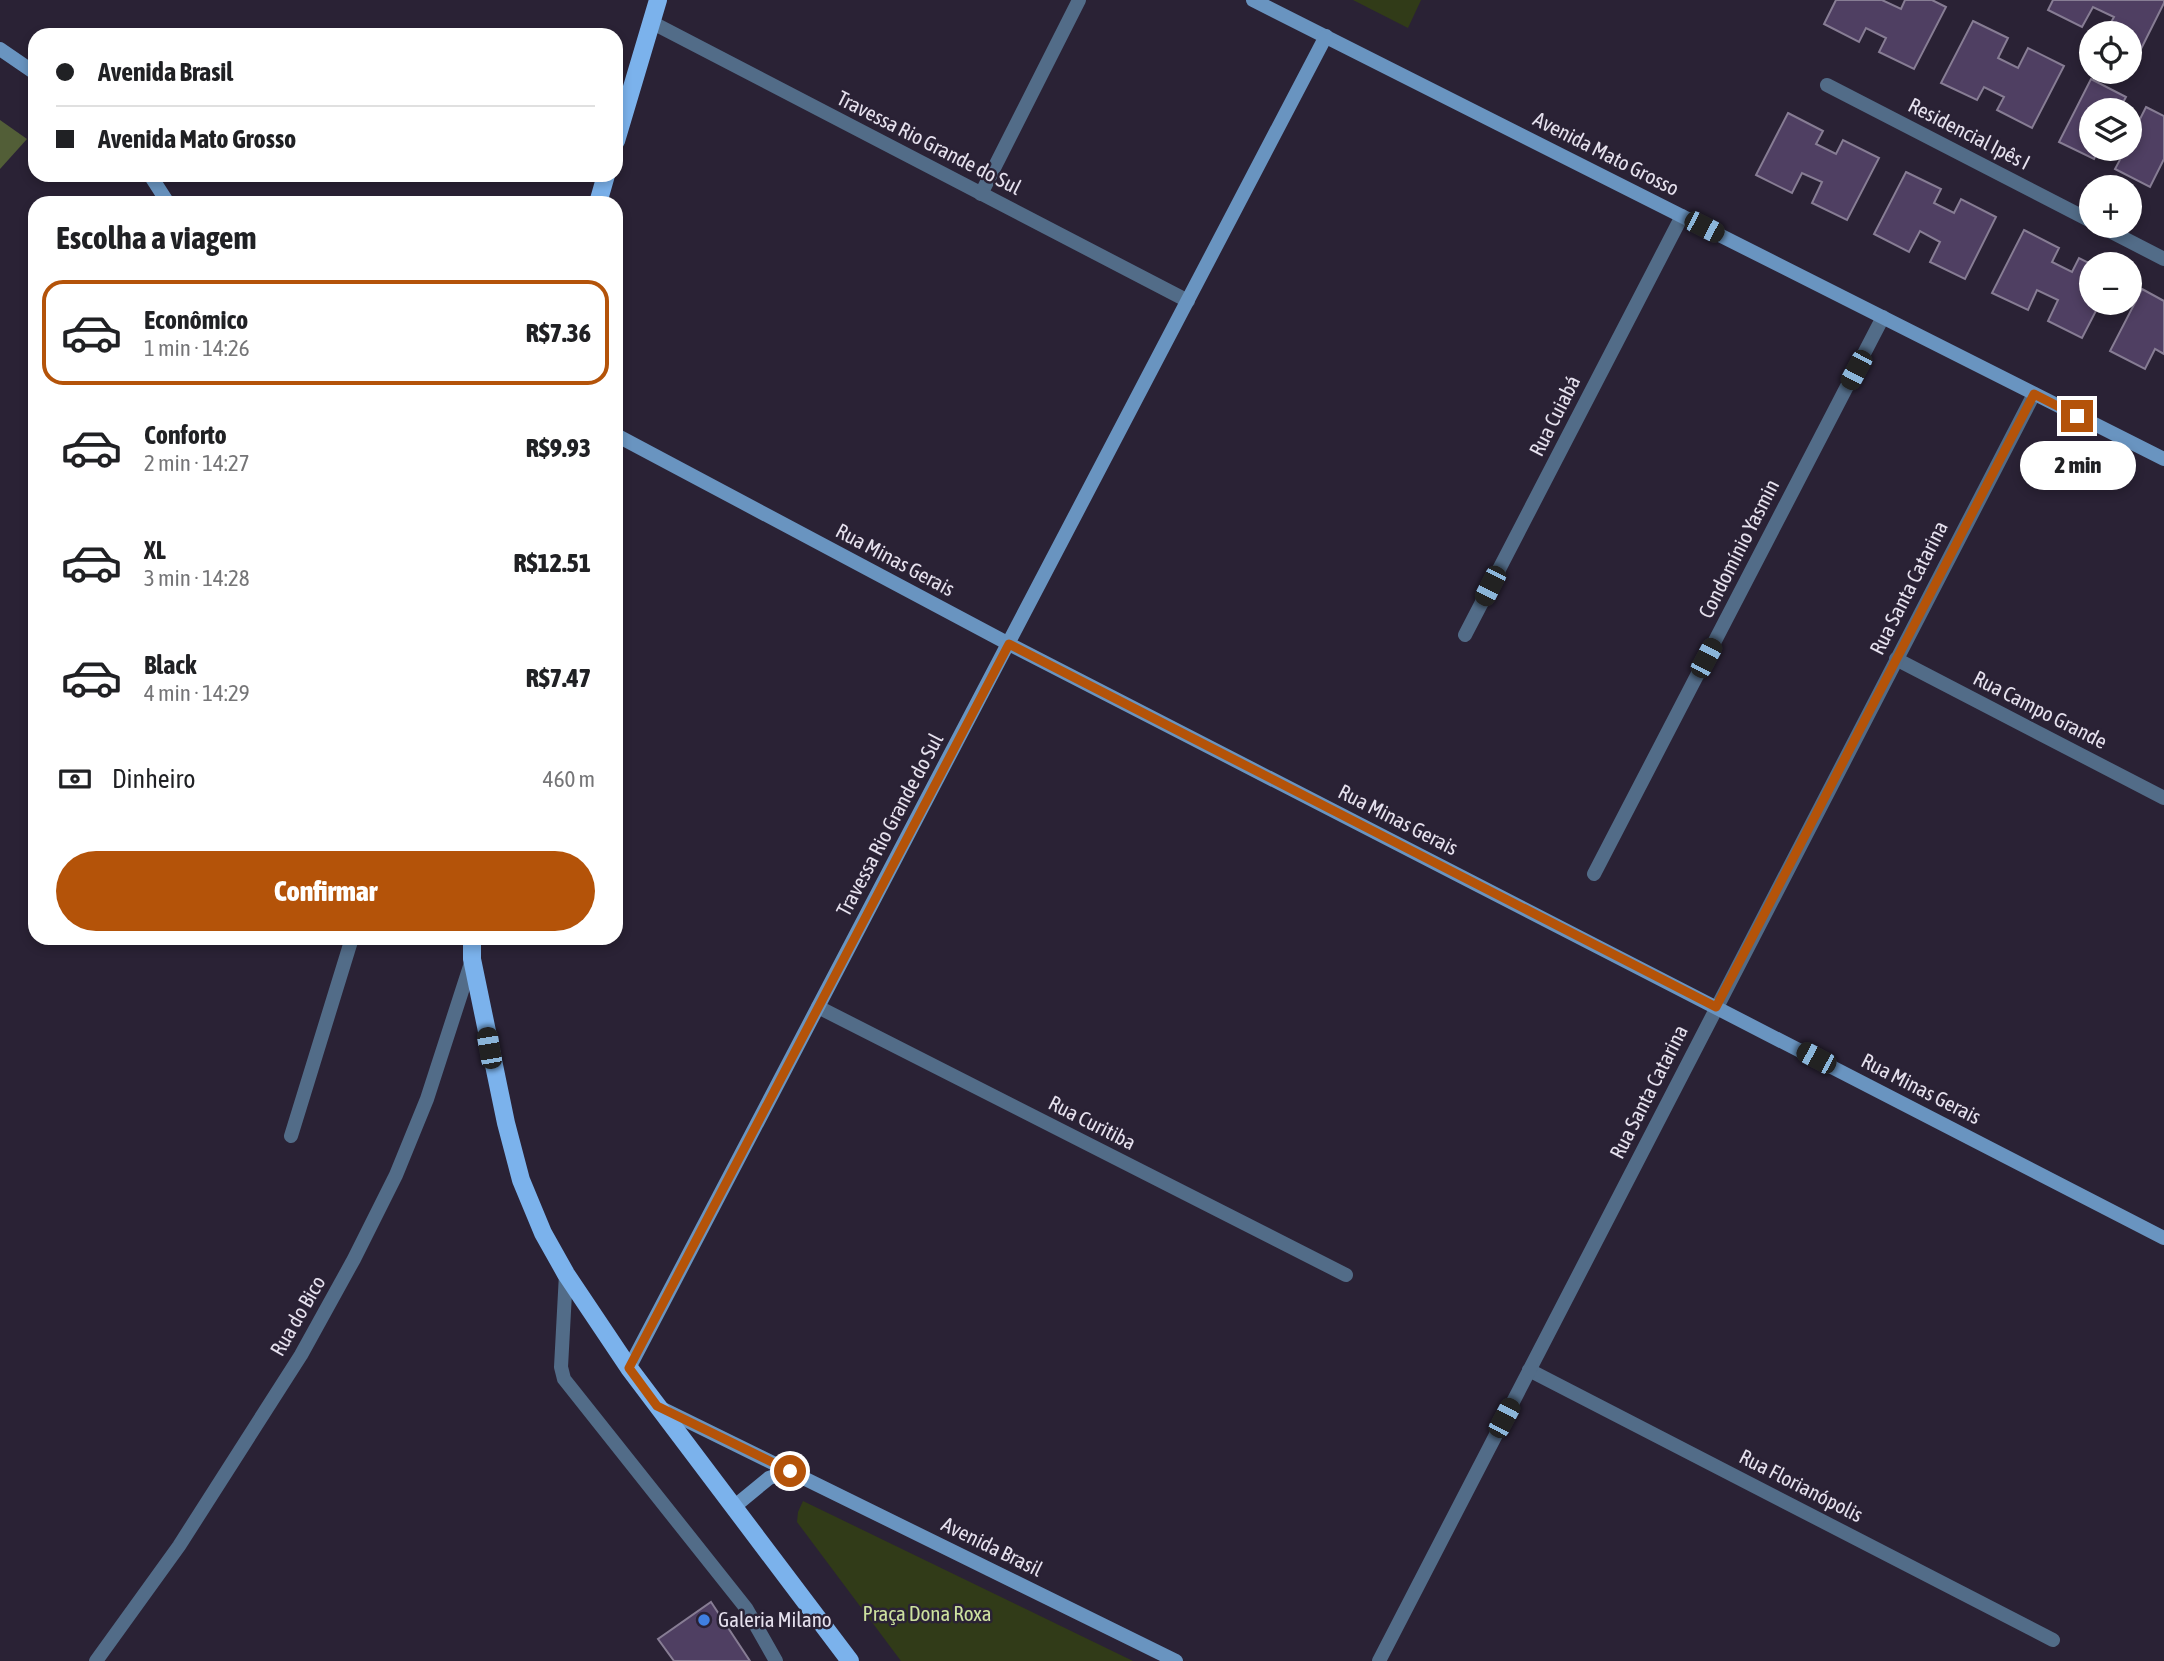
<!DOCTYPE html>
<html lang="pt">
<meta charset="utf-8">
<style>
body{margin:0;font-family:"Asap Condensed",sans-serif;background:#f2f2f2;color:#202124;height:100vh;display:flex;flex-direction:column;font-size:26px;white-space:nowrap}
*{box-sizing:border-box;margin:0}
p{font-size:23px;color:#757577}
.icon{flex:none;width:38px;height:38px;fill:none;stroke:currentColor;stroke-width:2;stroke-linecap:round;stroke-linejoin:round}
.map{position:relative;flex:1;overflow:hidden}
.panel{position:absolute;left:28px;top:196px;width:595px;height:749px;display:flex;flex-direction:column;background:#fff;border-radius:21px;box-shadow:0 4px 10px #0003}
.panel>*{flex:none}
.banner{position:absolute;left:28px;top:28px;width:595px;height:154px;border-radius:21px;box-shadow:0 4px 10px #0003;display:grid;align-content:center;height:154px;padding:0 28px;background:#fff}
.tools{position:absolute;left:2079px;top:21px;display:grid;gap:14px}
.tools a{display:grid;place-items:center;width:63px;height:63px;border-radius:50%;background:#fff;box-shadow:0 4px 10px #0003;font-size:35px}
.end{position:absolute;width:32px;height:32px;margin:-16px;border:9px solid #b45309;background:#fff;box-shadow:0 0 0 4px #fff}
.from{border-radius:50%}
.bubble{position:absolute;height:49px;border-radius:24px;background:#fff;box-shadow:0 4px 10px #0003;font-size:23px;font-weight:800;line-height:49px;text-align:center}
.car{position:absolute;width:21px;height:42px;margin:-21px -10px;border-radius:9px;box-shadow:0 0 5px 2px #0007;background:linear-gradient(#222 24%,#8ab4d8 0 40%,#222 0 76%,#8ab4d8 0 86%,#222 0)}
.banner b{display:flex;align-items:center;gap:24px;height:66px;font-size:26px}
.banner b+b{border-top:2px solid #e0e0e0}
.banner i{width:18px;height:18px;background:#202124}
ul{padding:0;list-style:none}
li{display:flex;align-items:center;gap:21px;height:105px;margin:0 14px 10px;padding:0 14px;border:4px solid transparent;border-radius:21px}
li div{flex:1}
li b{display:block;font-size:26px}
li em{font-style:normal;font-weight:800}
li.selected{border-color:#b45309}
li>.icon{width:63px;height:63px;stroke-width:1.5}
h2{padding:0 28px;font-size:32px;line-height:84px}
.pay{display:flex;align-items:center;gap:18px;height:77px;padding:0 28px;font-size:26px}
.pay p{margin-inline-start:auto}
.button{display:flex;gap:14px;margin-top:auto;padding:14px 28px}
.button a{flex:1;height:80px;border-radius:42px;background:#b45309;color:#fff;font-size:28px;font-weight:800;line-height:80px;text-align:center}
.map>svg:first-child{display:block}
</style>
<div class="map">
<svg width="2164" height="1661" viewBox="0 0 2164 1661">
<rect width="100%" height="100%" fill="#2a2235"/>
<g fill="#313b18">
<polygon points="1353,0 1421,0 1408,28"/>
<polygon points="803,1501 1133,1661 901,1661 797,1522 798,1512"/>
</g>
<polygon fill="#525e37" points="0,120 27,139 0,169"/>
<g fill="#4f3f62" stroke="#877d94" stroke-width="2">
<polygon points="1836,0 1882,0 1901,9 1905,0 1932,0 1946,7 1914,69 1879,52 1886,38 1866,28 1859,42 1824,24"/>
<polygon points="2053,0 2164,0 2164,3 2138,55 2130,51 2130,33 2105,33 2114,17 2093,7 2082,27 2048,10"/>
<polygon points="1973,21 2008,38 1998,58 2018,68 2028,48 2064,66 2032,128 1997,110 2004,97 1984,87 1977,100 1941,83"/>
<polygon points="2091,79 2126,97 2119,110 2091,110 2091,149 2099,149 2094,159 2059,142"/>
<polygon points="2146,107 2164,116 2164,159 2150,187 2115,169 2122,156 2108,149 2130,149 2130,124 2136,127"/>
<polygon points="1788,113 1823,131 1816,144 1836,154 1843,140 1879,158 1847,220 1812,203 1822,182 1802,173 1792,193 1756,175"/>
<polygon points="1906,172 1941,189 1934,203 1954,213 1961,199 1996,217 1965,279 1930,262 1940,242 1920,231 1909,252 1874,234"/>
<polygon points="2024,230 2059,248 2052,262 2072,272 2079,258 2091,264 2091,303 2100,303 2082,338 2048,321 2058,300 2037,290 2028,310 1992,293"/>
<polygon points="2142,289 2164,301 2164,354 2155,349 2145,369 2110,351"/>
<polygon points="711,1602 750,1661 674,1661 658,1639"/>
</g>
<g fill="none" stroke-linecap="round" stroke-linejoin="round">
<g stroke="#526c88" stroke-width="14">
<polyline points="981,194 1079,0"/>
<polyline points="566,1274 561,1367 564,1379 746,1608 776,1661"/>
</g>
<g stroke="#526c88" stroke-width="14">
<polyline points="651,22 1188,301"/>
<polyline points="1827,85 2091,221"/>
<polyline points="2100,226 2164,259"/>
<polyline points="1465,635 1682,216"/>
<polyline points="1896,659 2164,798"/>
<polyline points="1594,874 1883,317"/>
<polyline points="818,1007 1346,1275"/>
<polyline points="291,1136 352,938"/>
<polyline points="1529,1370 2053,1640"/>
<polyline points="96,1661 179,1546 301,1355 354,1259 396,1175 427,1099 472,960"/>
<polyline points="1379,1661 2034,394"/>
</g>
<g stroke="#6994c0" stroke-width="14">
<polyline points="1253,0 2164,459"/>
<polyline points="0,49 35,73"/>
<polyline points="150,175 168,203"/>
<polyline points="616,435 1009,644 2164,1238"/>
<polyline points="629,1368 1326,36"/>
<polyline points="659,1407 1176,1661"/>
<polyline points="735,1506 769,1478 790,1471"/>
</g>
<g stroke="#7bb2ec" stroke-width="18">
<polyline points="616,141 658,0"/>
<polyline points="598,203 606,175"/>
<polyline points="472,938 472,959 506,1123 521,1180 543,1233 566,1274 629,1368 850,1661"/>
</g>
</g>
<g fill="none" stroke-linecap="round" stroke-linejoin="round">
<polyline stroke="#b45309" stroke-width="9" points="790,1471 657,1406 629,1368 1009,644 1716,1007 2034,394 2077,416"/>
</g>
<circle fill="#3f7fe0" stroke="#2a2235" stroke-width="2.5" cx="704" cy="1620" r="7"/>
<g text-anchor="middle" stroke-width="5" stroke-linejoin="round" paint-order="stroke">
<g font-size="21" fill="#e6e1ee" stroke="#2a2235">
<text transform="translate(1969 134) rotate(27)" y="7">Residencial Ipês I</text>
<text transform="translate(929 143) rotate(27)" y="7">Travessa Rio Grande do Sul</text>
<text transform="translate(1606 154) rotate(27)" y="7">Avenida Mato Grosso</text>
<text transform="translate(1555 416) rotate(-63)" y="7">Rua Cuiabá</text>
<text transform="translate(1739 549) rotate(-63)" y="7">Condomínio Yasmin</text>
<text transform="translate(895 560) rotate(28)" y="7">Rua Minas Gerais</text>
<text transform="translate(1909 588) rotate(-63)" y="7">Rua Santa Catarina</text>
<text transform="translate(2040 710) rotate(27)" y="7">Rua Campo Grande</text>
<text transform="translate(1398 820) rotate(27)" y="7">Rua Minas Gerais</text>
<text transform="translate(890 825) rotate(-62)" y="7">Travessa Rio Grande do Sul</text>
<text transform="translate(1921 1089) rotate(27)" y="7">Rua Minas Gerais</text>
<text transform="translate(1649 1092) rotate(-63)" y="7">Rua Santa Catarina</text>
<text transform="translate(1092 1123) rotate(27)" y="7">Rua Curitiba</text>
<text transform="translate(298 1316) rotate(-60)" y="7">Rua do Bico</text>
<text transform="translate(1801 1486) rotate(27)" y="7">Rua Florianópolis</text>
<text transform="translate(992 1547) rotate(26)" y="7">Avenida Brasil</text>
</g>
<g font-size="21" fill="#cde19f" stroke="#2a2235">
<text x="927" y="1621">Praça Dona Roxa</text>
</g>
<g font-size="21" fill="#e6e1ee" stroke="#2a2235" text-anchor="start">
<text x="718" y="1627">Galeria Milano</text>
</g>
</g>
</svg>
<div class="tools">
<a><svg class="icon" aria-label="locate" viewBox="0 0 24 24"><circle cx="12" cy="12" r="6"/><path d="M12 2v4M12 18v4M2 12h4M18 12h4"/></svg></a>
<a><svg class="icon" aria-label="layers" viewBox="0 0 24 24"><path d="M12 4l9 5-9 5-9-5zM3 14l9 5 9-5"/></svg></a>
<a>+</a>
<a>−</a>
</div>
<i class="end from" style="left:790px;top:1471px"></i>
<i class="end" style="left:2077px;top:416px"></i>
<div class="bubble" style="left:2020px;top:441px;width:116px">2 min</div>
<i class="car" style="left:1704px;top:227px;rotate:117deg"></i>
<i class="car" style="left:1856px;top:370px;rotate:208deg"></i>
<i class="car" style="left:1490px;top:586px;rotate:207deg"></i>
<i class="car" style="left:1706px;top:658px;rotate:28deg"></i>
<i class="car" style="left:489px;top:1048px;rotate:350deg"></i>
<i class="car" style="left:1816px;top:1058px;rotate:298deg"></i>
<i class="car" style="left:1504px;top:1418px;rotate:28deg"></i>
<div class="banner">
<b><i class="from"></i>Avenida Brasil</b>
<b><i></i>Avenida Mato Grosso</b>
</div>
<section class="panel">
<h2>Escolha a viagem</h2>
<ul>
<li class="selected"><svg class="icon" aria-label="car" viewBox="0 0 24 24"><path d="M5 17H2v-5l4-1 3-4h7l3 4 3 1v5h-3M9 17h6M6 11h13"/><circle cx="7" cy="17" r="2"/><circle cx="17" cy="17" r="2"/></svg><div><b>Econômico</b><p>1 min · 14:26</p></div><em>R$7.36</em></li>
<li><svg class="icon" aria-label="car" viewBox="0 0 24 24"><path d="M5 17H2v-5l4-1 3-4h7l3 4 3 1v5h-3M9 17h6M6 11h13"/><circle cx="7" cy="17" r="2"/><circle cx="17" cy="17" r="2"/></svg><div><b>Conforto</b><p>2 min · 14:27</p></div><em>R$9.93</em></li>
<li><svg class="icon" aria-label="car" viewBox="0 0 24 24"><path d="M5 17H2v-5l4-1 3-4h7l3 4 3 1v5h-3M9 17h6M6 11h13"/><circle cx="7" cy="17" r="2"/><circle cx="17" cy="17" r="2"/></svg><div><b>XL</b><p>3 min · 14:28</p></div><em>R$12.51</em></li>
<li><svg class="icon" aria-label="car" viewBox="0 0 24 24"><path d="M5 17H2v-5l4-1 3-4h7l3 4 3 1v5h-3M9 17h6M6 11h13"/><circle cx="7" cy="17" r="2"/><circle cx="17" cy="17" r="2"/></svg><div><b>Black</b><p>4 min · 14:29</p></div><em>R$7.47</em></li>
</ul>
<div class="pay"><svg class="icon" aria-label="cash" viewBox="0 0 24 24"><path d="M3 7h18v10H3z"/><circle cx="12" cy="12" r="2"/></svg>Dinheiro<p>460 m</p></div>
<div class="button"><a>Confirmar</a></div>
</section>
</div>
